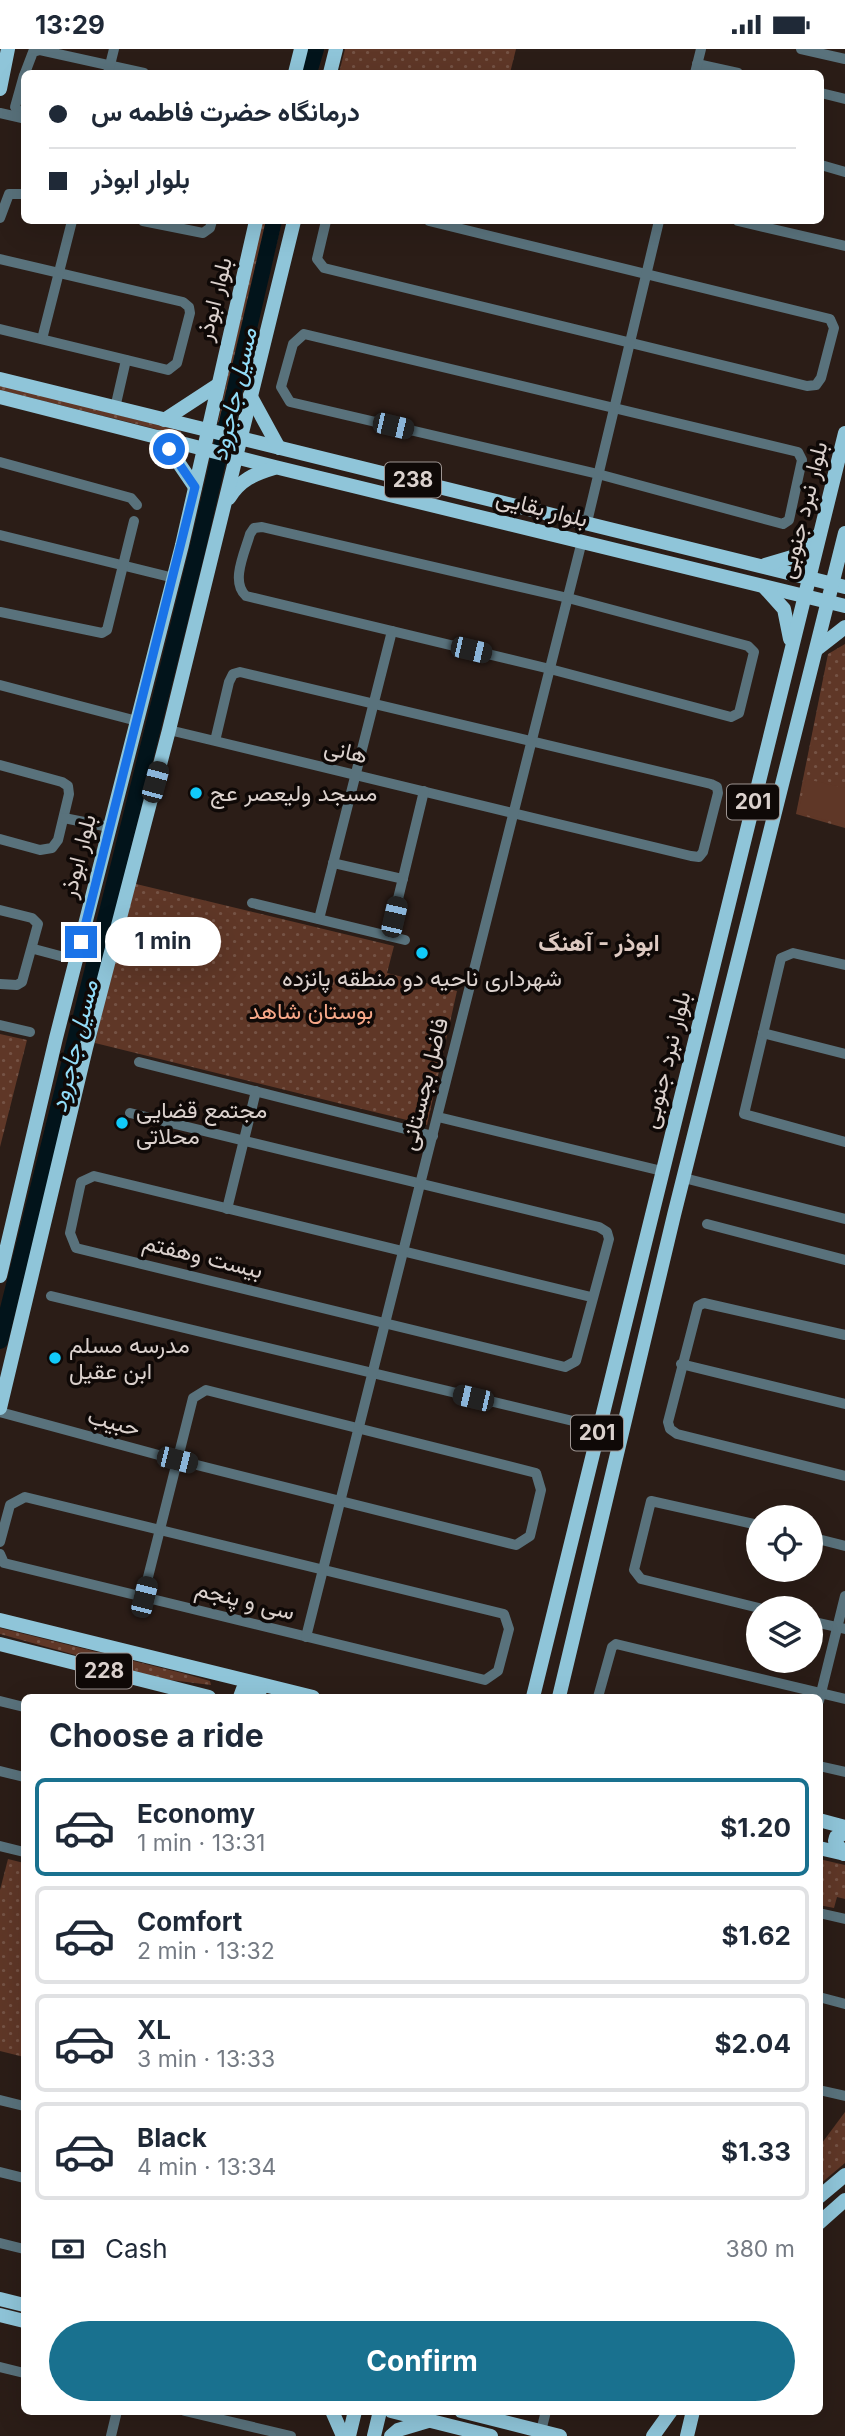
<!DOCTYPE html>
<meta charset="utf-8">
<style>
body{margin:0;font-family:Inter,Vazirmatn,sans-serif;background:#f6f6f7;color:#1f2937;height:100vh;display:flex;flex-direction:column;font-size:26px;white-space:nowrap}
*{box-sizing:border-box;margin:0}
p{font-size:23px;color:#747a83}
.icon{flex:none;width:38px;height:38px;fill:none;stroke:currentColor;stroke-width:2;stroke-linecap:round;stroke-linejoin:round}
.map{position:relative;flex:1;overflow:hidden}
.sheet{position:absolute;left:21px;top:1645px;width:802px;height:721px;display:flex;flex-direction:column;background:#fff;border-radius:10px;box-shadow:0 7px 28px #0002}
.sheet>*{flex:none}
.banner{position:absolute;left:21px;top:21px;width:803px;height:154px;border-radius:10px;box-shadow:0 7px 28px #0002;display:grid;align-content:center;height:154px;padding:0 28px;background:#fff}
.tools{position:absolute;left:746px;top:1456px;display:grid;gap:14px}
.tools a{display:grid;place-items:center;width:77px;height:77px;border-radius:50%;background:#fff;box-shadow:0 7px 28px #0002;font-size:35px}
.end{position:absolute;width:32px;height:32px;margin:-16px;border:9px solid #1a73e8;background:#fff;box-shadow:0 0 0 4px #fff}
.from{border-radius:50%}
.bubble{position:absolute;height:49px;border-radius:24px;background:#fff;box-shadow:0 7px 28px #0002;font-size:23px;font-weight:700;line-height:49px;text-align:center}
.car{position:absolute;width:21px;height:42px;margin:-21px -10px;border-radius:9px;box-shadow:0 0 5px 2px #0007;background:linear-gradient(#222 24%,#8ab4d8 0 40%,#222 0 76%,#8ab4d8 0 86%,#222 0)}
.banner b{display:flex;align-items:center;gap:24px;height:66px;font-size:26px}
.banner b+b{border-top:2px solid #e0e1e3}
.banner i{width:18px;height:18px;background:#1f2937}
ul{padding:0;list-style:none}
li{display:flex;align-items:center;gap:21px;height:98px;margin:0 14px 10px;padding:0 14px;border:4px solid #e0e1e3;border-radius:10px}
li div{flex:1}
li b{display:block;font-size:26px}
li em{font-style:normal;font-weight:700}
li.selected{border-color:#19718f}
li>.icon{width:63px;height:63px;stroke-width:1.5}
h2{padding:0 28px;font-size:32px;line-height:84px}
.pay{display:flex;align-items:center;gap:18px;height:77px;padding:0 28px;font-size:26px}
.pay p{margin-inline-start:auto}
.primary-button{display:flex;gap:14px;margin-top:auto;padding:14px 28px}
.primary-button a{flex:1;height:80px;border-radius:42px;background:#19718f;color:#fff;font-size:28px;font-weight:700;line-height:80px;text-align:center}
.status{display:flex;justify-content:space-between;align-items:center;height:49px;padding:0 35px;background:#fff;direction:ltr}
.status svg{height:19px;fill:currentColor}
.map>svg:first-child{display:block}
</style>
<div class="status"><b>13:29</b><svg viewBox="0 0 49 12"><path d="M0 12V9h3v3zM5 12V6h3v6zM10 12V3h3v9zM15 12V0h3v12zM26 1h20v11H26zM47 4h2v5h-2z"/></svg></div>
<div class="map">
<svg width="845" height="2387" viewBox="0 0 845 2387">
<defs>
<pattern id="green-dots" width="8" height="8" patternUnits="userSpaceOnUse" patternTransform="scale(1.75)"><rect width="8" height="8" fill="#5f3727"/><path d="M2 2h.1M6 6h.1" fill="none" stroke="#755345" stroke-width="1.8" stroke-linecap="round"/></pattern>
</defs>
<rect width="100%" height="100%" fill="#2b1d17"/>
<g fill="url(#green-dots)">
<polygon points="345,0 516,0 510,24 339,24"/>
<polygon points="261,172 282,172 233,376 218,373"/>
<polygon points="0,336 181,382 180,386 0,341"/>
<polygon points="845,595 845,779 796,765 828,605"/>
<polygon points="132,834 394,897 387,924 457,942 427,1076 95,994"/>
<polygon points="0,985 27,991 0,1098"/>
<polygon points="0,1579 182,1624 210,1632 211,1636 162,1630 0,1585"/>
<polygon points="8,1810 24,1814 24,2008 0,2002 0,1841"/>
<polygon points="819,1810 845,1816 845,1850 837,1848 834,1859 819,1856"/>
<polygon points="845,2063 845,2114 819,2136 819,2098"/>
</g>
<polygon fill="#5f3727" points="806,730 845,739 845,776 798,764"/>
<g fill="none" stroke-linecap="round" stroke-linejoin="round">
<g stroke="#02141b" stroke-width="16">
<polyline points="309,24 316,0"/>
<polyline points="0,1292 197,502 274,172"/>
</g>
<g stroke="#59727c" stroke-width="10">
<polyline points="801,0 845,10"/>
<polyline points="697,15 738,24"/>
<polyline points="25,24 33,3 40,1 144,24"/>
<polyline points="108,24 114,0"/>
<polyline points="695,24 701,0"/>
<polyline points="24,26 15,58 24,69"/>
<polyline points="821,44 845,50"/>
<polyline points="0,64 22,69"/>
<polyline points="821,116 845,123"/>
<polyline points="0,169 9,145 24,145"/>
<polyline points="143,172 203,184 210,179 212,172"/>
<polyline points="326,172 317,210 324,219 807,337 816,336 821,329 834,279 830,270 429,172"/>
<polyline points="738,172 845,197"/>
<polyline points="0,210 183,253 189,258 190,264 177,314 168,321 0,280"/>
<polygon points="304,285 798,403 802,411 789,471 783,475 598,425 290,353 281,338 293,295"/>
<polyline points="42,290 72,172"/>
<polyline points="115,359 126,311"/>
<polyline points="0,413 131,449 137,456"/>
<polyline points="587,473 659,172"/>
<path d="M262,478l306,71 180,48 6,6 -15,61 -8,4 -181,-48 -304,-73c-16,-14 -1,-44 4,-62l4,-6z"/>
<polyline points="0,486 174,529"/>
<polyline points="0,563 102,584 107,581 134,472"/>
<polyline points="0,636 137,672"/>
<polyline points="169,681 215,692 691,807 699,808 703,803 718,744 717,738 711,735 240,623 233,625 229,633 215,692"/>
<polyline points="0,716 62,733 68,737 69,745 58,791 52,799 40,801 0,790"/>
<polyline points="64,769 109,778"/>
<polyline points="333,814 403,830"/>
<polyline points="252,854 405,891"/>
<polyline points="0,861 32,869 38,875 22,933 17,936 0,935"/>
<polyline points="319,870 392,582"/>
<polyline points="389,887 424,742"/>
<polyline points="34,900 64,908"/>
<polyline points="845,916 793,904 781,909 744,1065 845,1093"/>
<polyline points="0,976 30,983"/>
<polyline points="763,984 845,1005"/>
<polyline points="139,1013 433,1087"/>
<polyline points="130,1064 599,1178 607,1183 609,1190 576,1312 565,1318 76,1199 70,1184 81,1133 94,1127 591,1248"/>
<polyline points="438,1068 662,1122"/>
<polyline points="684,1129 845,1170"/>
<polyline points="227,1160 256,1042"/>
<polyline points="707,1175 845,1211"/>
<polyline points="51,1247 598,1378"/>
<polyline points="845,1286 704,1254 698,1257 668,1373 670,1380 677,1385 845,1427"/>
<polyline points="681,1315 845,1355"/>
<polyline points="0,1363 177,1411 516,1496 530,1487 541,1441 536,1424 206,1341 193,1349 143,1548"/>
<polyline points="758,1476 651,1452 634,1521 641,1530 759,1559"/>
<polyline points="810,1488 845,1497"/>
<polyline points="0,1493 10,1456 25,1448 504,1565 509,1580 498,1622 485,1631 4,1514 0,1505"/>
<polyline points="810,1572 845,1580"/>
<polyline points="306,1588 582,492"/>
<polyline points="598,1648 612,1598 616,1595 845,1650"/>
<polyline points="0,1652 24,1658"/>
<polyline points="819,1652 845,1547"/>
<polyline points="819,1717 845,1723"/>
<polyline points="0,1722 24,1728"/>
<polyline points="0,1797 24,1803"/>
<polyline points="819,1864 845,1870"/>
<polyline points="819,1948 845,1955"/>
<polyline points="819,2041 845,2047"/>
<polyline points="0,2051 24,2057"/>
<polyline points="0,2123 24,2129"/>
<polyline points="0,2194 24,2200"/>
<polyline points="0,2318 24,2324"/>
<polyline points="185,2362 291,2387"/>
<polyline points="541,2382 546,2362"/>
<polyline points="111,2387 117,2362"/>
</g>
<g stroke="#8fc5d9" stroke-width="14">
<polyline points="295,24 301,0"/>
<polyline points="330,24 336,0"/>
<polyline points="0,40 8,0"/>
<polyline points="0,330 845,538"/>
<polyline points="250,346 279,399"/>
<polyline points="0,348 275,418 845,557"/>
<polyline points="164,371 216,337"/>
<polyline points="161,388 195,438"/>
<path d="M229,449c11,-18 25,-24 45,-30"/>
<polyline points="765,516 792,508 819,486"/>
<polyline points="765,539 784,560 790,590"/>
<polyline points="817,600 845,578"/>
<polyline points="0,1227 56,989 182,496 256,172"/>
<polyline points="0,1359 86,999 169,681 294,172"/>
<polyline points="0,1571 313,1648"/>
<polyline points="0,1595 209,1648"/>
<polyline points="240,1648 243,1640 261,1640"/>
<polyline points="533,1648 845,384"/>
<polyline points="559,1648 674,1166 845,484"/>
<polyline points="819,1771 845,1778"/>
<polyline points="819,1799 845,1805"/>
<polyline points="844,1805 835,1792 836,1788 845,1784"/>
<polyline points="819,2148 845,2126"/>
<polyline points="819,2174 845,2151"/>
<polyline points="0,2250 24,2256"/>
<polyline points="0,2266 24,2272"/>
<polyline points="332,2362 343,2387"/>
<polyline points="391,2362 491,2387"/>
<polyline points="461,2362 560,2387"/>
<polyline points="349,2387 355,2362"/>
<polyline points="374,2387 380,2362"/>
<polyline points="391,2387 398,2381 428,2372"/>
<polyline points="653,2387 671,2362"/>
<polyline points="687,2387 693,2362"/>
</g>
</g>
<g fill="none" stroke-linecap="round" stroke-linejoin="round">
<polyline stroke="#1a73e8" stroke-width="9" points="81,893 195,438 169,400"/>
</g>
<g fill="#11cafa" stroke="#0f0907" stroke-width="2.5">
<circle cx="196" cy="744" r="7"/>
<circle cx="422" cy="904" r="7"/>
<circle cx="122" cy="1074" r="7"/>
<circle cx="55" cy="1309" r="7"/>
</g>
<g text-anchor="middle" stroke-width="7" stroke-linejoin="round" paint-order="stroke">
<g fill="#0f0907" stroke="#9e9592" stroke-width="2">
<rect x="385" y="413.5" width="56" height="35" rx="5"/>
<rect x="727" y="735.5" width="52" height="35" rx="5"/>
<rect x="571" y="1366.5" width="52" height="35" rx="5"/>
<rect x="76" y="1604.5" width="56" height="35" rx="5"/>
</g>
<g font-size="21" font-weight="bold" fill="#dbd1cd">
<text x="413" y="438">238</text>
<text x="753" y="760">201</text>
<text x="597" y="1391">201</text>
<text x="104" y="1629">228</text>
</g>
<g font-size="23" fill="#dbd1cd" stroke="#0f0907">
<text transform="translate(214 250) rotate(-76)" y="8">بلوار ابوذر</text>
<text transform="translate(542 459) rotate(14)" y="8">بلوار بقایی</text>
<text transform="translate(803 461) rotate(-76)" y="8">بلوار نبرد جنوبی</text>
<text transform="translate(346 702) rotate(13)" y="8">هانی</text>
<text transform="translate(78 807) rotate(-76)" y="8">بلوار ابوذر</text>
<text transform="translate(666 1011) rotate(-76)" y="8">بلوار نبرد جنوبی</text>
<text transform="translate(424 1035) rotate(-76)" y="8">فاضل بجستانی</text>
<text transform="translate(203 1207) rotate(14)" y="8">بیست وهفتم</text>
<text transform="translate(114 1373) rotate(15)" y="8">حبیب</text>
<text transform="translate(245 1551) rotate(14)" y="8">سی و پنجم</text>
</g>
<g font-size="23" fill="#dbd1cd" stroke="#0f0907" text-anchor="start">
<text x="210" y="752">مسجد ولیعصر عج</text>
<text x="422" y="937" text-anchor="middle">شهرداری ناحیه دو منطقه پانزده</text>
<text x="136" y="1069">مجتمع قضایی<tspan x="136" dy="26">محلاتی</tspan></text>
<text x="69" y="1304">مدرسه مسلم<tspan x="69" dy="26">ابن عقیل</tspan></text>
</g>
<g font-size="23" fill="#f8a889" stroke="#0f0907">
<text x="311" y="970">بوستان شاهد</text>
</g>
<g font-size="24" font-style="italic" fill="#92dcf8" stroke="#0f0907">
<text transform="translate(234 345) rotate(-77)" y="8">مسیل جاجرود</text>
<text transform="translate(74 997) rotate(-76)" y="8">مسیل جاجرود</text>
</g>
<g font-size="24" font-weight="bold" fill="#decac2" stroke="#0f0907">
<text x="599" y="902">ابوذر - آهنگ</text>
</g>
</g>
</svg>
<div class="tools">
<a><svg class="icon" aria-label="locate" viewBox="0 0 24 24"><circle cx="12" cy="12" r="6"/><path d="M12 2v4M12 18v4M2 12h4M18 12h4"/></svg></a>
<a><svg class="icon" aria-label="layers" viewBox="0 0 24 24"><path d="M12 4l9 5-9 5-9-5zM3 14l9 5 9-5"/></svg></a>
</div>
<i class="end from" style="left:169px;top:400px"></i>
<i class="end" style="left:81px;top:893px"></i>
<div class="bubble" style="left:105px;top:868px;width:116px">1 min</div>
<i class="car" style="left:393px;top:377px;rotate:103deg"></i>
<i class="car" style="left:471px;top:601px;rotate:103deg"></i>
<i class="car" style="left:155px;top:733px;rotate:15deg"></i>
<i class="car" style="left:394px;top:868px;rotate:13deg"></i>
<i class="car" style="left:473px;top:1349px;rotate:283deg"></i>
<i class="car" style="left:177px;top:1411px;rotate:104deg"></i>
<i class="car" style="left:144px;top:1548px;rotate:14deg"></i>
<div class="banner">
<b><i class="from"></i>درمانگاه حضرت فاطمه س</b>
<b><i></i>بلوار ابوذر</b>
</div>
<section class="sheet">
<h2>Choose a ride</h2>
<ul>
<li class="selected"><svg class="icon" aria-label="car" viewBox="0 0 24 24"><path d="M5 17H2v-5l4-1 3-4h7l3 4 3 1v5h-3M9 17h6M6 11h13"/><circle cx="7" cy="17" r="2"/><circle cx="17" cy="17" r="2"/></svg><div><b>Economy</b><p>1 min · 13:31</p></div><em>$1.20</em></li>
<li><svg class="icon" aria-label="car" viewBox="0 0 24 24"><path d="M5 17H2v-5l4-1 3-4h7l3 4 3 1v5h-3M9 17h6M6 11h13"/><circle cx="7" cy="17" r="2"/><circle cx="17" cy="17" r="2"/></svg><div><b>Comfort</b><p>2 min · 13:32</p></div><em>$1.62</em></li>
<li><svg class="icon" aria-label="car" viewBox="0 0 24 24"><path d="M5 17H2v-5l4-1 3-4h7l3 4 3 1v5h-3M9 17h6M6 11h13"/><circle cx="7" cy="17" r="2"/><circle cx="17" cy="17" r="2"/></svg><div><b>XL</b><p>3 min · 13:33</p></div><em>$2.04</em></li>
<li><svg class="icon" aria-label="car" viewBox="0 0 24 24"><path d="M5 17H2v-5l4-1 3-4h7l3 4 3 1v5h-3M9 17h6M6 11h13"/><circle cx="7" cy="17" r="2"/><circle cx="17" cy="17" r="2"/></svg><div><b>Black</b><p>4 min · 13:34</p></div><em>$1.33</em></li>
</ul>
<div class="pay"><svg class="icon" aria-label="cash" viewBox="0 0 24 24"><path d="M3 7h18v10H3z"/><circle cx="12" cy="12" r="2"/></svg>Cash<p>380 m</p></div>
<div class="primary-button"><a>Confirm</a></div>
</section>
</div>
